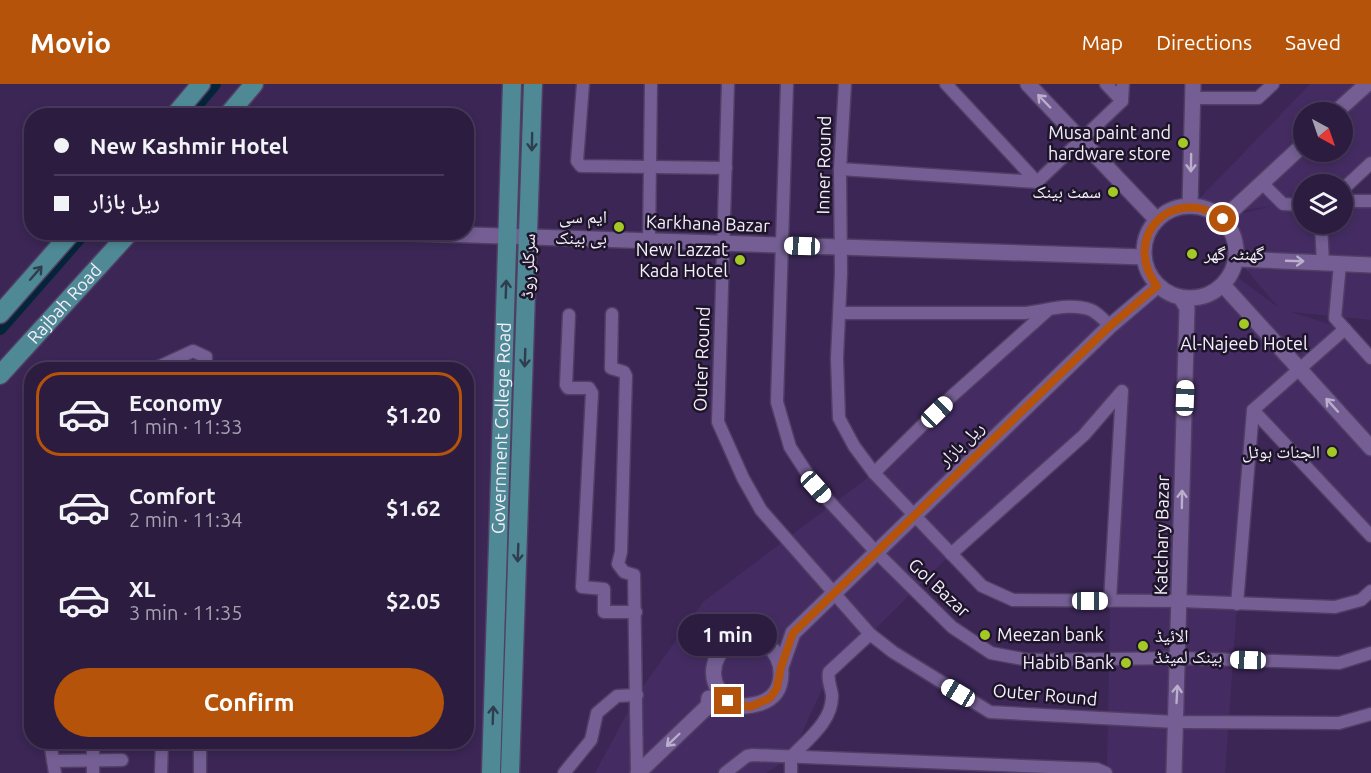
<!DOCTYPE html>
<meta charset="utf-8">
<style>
body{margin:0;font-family:Ubuntu,"Noto Naskh Arabic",sans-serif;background:#38294b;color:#f1f3f6;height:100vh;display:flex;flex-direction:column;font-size:22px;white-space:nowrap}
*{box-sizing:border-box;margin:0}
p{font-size:20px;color:#a6a1b1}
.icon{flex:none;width:33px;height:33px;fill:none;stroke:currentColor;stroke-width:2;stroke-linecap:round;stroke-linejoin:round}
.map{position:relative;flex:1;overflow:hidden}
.panel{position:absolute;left:24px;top:278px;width:450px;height:387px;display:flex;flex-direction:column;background:#2c1c40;border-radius:24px;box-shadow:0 3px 9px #0003,0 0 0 2px #483a59}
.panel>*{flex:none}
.guide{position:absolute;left:24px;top:24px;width:450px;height:132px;border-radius:24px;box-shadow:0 3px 9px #0003,0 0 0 2px #483a59;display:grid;align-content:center;height:132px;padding:0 30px;background:#2c1c40}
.needle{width:39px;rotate:140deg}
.buttons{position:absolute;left:1293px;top:18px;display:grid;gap:12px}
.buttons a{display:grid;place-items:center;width:60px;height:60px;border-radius:50%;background:#2c1c40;box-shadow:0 3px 9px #0003,0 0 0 2px #483a59;font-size:30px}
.end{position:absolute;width:27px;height:27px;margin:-14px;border:8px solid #b45309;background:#fff;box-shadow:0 0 0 3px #fff}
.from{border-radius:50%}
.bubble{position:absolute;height:42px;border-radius:21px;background:#2c1c40;box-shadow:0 3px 9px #0003,0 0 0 2px #483a59;font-size:20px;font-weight:700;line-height:42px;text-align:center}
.car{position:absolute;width:18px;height:36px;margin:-18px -9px;border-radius:8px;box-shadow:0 0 4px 2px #0007;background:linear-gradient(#fff 24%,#345 0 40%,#fff 0 76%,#345 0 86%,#fff 0)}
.guide b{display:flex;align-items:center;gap:21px;height:57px;font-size:22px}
.guide b+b{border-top:2px solid #483a59}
.guide i{width:15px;height:15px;background:#f1f3f6}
ul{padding:10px 0 0;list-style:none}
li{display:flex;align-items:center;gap:18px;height:84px;margin:0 12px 9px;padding:0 18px;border:3px solid transparent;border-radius:24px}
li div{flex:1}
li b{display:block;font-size:22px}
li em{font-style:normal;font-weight:700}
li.current{border-color:#b45309}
li>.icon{width:54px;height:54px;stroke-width:1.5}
.button{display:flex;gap:12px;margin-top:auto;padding:12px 30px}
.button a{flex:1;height:69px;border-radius:36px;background:#b45309;color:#fff;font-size:24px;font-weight:700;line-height:69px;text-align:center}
header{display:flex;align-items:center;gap:36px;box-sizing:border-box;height:84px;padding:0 30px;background:#b45309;color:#fff}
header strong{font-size:28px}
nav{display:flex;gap:33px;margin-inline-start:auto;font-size:21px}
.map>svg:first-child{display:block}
</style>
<header>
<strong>Movio</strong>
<nav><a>Map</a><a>Directions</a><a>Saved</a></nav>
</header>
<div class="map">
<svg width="1371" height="689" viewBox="0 0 1371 689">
<rect width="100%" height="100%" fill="#3b2655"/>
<path fill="#442c62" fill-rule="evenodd" d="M1310,0h61v79l-29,21h-38v40h38l1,-19h28v115l-80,-8 54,17 26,29v179l-115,-122 -19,189 -12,169h-118l3,-172 14,-207 -173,160 -123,122 -37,81 -25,16h-171l42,-78 66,-93 171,-129 173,-161 44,-1 19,16 47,-39 14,9 40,-3 21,-21 47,35 -42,-49 -1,-14 -8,-28 44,-11 -51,8 -19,-7 -2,-9zM1304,28h38v40h-38z"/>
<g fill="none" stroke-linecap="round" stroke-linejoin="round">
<g stroke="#042439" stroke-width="14">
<polyline points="187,32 214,0"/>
<polyline points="0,244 84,148"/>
</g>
<g stroke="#503e64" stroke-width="15">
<g id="minor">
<polyline points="583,0 577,77 581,82 726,84"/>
<polyline points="728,0 718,338 743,394 761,426 870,550 893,568 990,628 1176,638 1339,639 1371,630"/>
<polyline points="787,0 777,318 790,363 816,403 877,469 952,543 991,569 1028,576 1179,574 1339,579 1371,569"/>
<polyline points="845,0 840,85 841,189 837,274 839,334 854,362 874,389 982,502 1013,516 1180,517 1335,523 1361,516 1371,507"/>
<polyline points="946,0 1037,98"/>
<polyline points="1106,0 1122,17"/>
<polyline points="1193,14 1258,14 1273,0"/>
<polyline points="840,85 1037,98 1122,17 1123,0"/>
<polyline points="1262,99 1283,120 1304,121"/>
<polyline points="1342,106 1371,79"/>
<polyline points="1342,117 1371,117"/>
<polyline points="1321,140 1323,179"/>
<polyline points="649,157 651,0"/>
<polyline points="1340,180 1335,234 1371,274"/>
<path d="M840,229h185c21,-2 45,-11 66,-3 7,3 14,11 19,16"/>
<polyline points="612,230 611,284 624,288 626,292 621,468 618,480 624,488 634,491 637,689"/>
<polyline points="569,231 566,301 568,304 589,304 592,309 582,503 604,505 604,528 636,528"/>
<polyline points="154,285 193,267 206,273 205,285"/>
<polyline points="1253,326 1371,452"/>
<polyline points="874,389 952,312 1047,227"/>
<polyline points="951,470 1084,351 1122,307 1110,517"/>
<polyline points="1237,520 1253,326 1345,245"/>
<polyline points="50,657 55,689"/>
<polyline points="53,677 122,676"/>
<polyline points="93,689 93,657"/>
<polyline points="161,689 162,657"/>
<polyline points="200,689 200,657"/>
<polyline points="564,689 591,656 597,629 617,612 637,611"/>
<polyline points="725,689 747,672 753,671 1097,685 1106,689"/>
<path d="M791,689v-16c16,-17 42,-36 41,-62 -1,-8 -5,-15 -3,-23l41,-38"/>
</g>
</g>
<g stroke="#503e64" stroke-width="18">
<g id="tertiary">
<polyline points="1028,0 1157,136"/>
<polyline points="1336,28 1367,0"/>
<circle cx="1190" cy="168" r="46"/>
<polyline points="1190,122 1193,0"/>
<polyline points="1223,135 1304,60"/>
<polyline points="380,148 1144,173"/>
<polyline points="1237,175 1371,181"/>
<polyline points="1223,201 1371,364"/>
<polyline points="781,583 793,549 1110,242 1157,202"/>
<path d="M708,622c28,0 73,7 73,-33 0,-11 -5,-22 -14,-28 -41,-28 -81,38 -28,61"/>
<polyline points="638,689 708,622 709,614"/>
<polyline points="1174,689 1187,224 1181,214"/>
</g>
</g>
<g stroke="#503e64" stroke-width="21">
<g id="primary">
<polyline points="174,32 201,0"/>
<polyline points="227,32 254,0"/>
<polyline points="0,230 72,148"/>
<path id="s1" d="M0,291l130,-143"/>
<path id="s2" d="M491,689l21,-689"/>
<polyline points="510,689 533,0"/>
</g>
</g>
<use href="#minor" stroke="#745e93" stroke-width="12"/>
<use href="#tertiary" stroke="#745e93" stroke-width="15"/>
<use href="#primary" stroke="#4e8995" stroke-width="18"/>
</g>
<defs><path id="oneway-shaft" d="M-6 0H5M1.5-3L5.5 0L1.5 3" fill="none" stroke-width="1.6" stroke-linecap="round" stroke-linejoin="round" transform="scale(1.5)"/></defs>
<g stroke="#baaecc">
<use href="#oneway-shaft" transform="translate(1044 17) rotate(-134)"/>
<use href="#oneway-shaft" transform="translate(1191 79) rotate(91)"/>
<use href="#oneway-shaft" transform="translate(1295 177) rotate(2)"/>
<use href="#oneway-shaft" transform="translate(1332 321) rotate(-132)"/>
<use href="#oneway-shaft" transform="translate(1182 415) rotate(-89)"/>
<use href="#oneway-shaft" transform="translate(1177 610) rotate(-87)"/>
<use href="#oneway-shaft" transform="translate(673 656) rotate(136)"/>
</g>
<g stroke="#2f3e4f">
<use href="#oneway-shaft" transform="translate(532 58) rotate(91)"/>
<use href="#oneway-shaft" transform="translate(36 189) rotate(-49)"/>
<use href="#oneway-shaft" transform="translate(506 205) rotate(-88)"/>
<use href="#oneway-shaft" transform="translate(525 274) rotate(92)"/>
<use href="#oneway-shaft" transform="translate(518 469) rotate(92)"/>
<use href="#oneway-shaft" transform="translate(493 631) rotate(-88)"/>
</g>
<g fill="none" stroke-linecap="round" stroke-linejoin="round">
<path stroke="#b45309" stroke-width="8" d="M728,617l22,6 20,-9 7,-10 4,-21 12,-34 317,-307 47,-40c-37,-49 16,-103 66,-67"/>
</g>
<g fill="#a4c825" stroke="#1e152a" stroke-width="2">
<circle cx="1183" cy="59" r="6"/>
<circle cx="1113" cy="108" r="6"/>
<circle cx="619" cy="143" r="6"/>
<circle cx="1192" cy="170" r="6"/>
<circle cx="740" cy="176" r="6"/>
<circle cx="1244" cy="240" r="6"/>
<circle cx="1332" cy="368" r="6"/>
<circle cx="985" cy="551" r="6"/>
<circle cx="1143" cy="562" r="6"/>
<circle cx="1126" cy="579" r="6"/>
</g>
<g text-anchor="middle" stroke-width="5" stroke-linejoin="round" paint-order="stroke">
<g font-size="18" fill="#f4effb" stroke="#1e152a" text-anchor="end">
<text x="1171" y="55">Musa paint and<tspan x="1171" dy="21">hardware store</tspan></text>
<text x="1101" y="114">سمٹ بینک</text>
<text x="607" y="139">ایم سی<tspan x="607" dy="21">بی بینک</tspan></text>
<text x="728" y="172">New Lazzat<tspan x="728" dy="21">Kada Hotel</tspan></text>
<text x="1204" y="176" text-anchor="start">گھنٹہ گھر</text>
<text x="1244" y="266" text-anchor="middle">Al-Najeeb Hotel</text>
<text x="1320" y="374">الجنات ہوٹل</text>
<text x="997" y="557" text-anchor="start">Meezan bank</text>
<text x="1155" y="558" text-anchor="start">الائیڈ<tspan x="1155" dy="21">بینک لمیٹڈ</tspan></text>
<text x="1114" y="585">Habib Bank</text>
</g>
<g font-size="18" fill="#f4effb" stroke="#1e152a">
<text transform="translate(824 81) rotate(-89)" y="6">Inner Round</text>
<text transform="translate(708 140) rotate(2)" y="6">Karkhana Bazar</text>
<text transform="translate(528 182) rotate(-88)" y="6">سرکلر روڈ</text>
<text dy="6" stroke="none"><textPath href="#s1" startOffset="96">Rajbah Road</textPath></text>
<text transform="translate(702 275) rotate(-88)" y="6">Outer Round</text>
<text dy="6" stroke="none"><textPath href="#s2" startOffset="345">Government College Road</textPath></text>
<text transform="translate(961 360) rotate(-44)" y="6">ریل بازار</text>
<text transform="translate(1162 451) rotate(-89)" y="6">Katchary Bazar</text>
<text transform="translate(939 504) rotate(43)" y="6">Gol Bazar</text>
<text transform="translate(1045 611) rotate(5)" y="6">Outer Round</text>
</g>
</g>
</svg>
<div class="buttons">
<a><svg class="needle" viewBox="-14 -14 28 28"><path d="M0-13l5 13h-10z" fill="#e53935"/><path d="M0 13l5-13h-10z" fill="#a6a1b1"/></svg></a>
<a><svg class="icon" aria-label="layers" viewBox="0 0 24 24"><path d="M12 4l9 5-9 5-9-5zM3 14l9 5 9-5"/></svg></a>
</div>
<i class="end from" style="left:1223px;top:135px"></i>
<i class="end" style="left:728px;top:617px"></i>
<div class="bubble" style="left:678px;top:530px;width:99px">1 min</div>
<i class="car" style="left:802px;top:162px;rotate:272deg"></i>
<i class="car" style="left:1185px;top:314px;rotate:2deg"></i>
<i class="car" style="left:937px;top:328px;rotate:46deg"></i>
<i class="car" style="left:816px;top:403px;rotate:138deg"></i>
<i class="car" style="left:1090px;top:517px;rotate:90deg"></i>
<i class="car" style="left:1248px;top:576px;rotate:272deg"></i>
<i class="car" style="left:958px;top:609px;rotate:301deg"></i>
<div class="guide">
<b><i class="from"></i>New Kashmir Hotel</b>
<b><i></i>ریل بازار</b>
</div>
<section class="panel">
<ul>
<li class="current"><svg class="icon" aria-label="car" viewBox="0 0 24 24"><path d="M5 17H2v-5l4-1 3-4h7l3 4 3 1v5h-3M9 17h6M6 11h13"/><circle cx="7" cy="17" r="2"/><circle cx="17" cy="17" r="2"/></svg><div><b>Economy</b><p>1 min · 11:33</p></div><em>$1.20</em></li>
<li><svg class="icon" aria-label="car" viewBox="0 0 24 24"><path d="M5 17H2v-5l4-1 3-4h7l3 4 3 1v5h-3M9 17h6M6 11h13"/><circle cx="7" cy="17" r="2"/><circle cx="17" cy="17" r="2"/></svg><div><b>Comfort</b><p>2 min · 11:34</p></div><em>$1.62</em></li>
<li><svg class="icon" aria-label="car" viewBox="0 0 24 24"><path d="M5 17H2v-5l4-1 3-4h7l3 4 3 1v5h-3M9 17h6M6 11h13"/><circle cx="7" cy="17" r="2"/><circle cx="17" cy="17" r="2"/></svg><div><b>XL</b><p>3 min · 11:35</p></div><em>$2.05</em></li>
</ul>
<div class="button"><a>Confirm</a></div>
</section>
</div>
